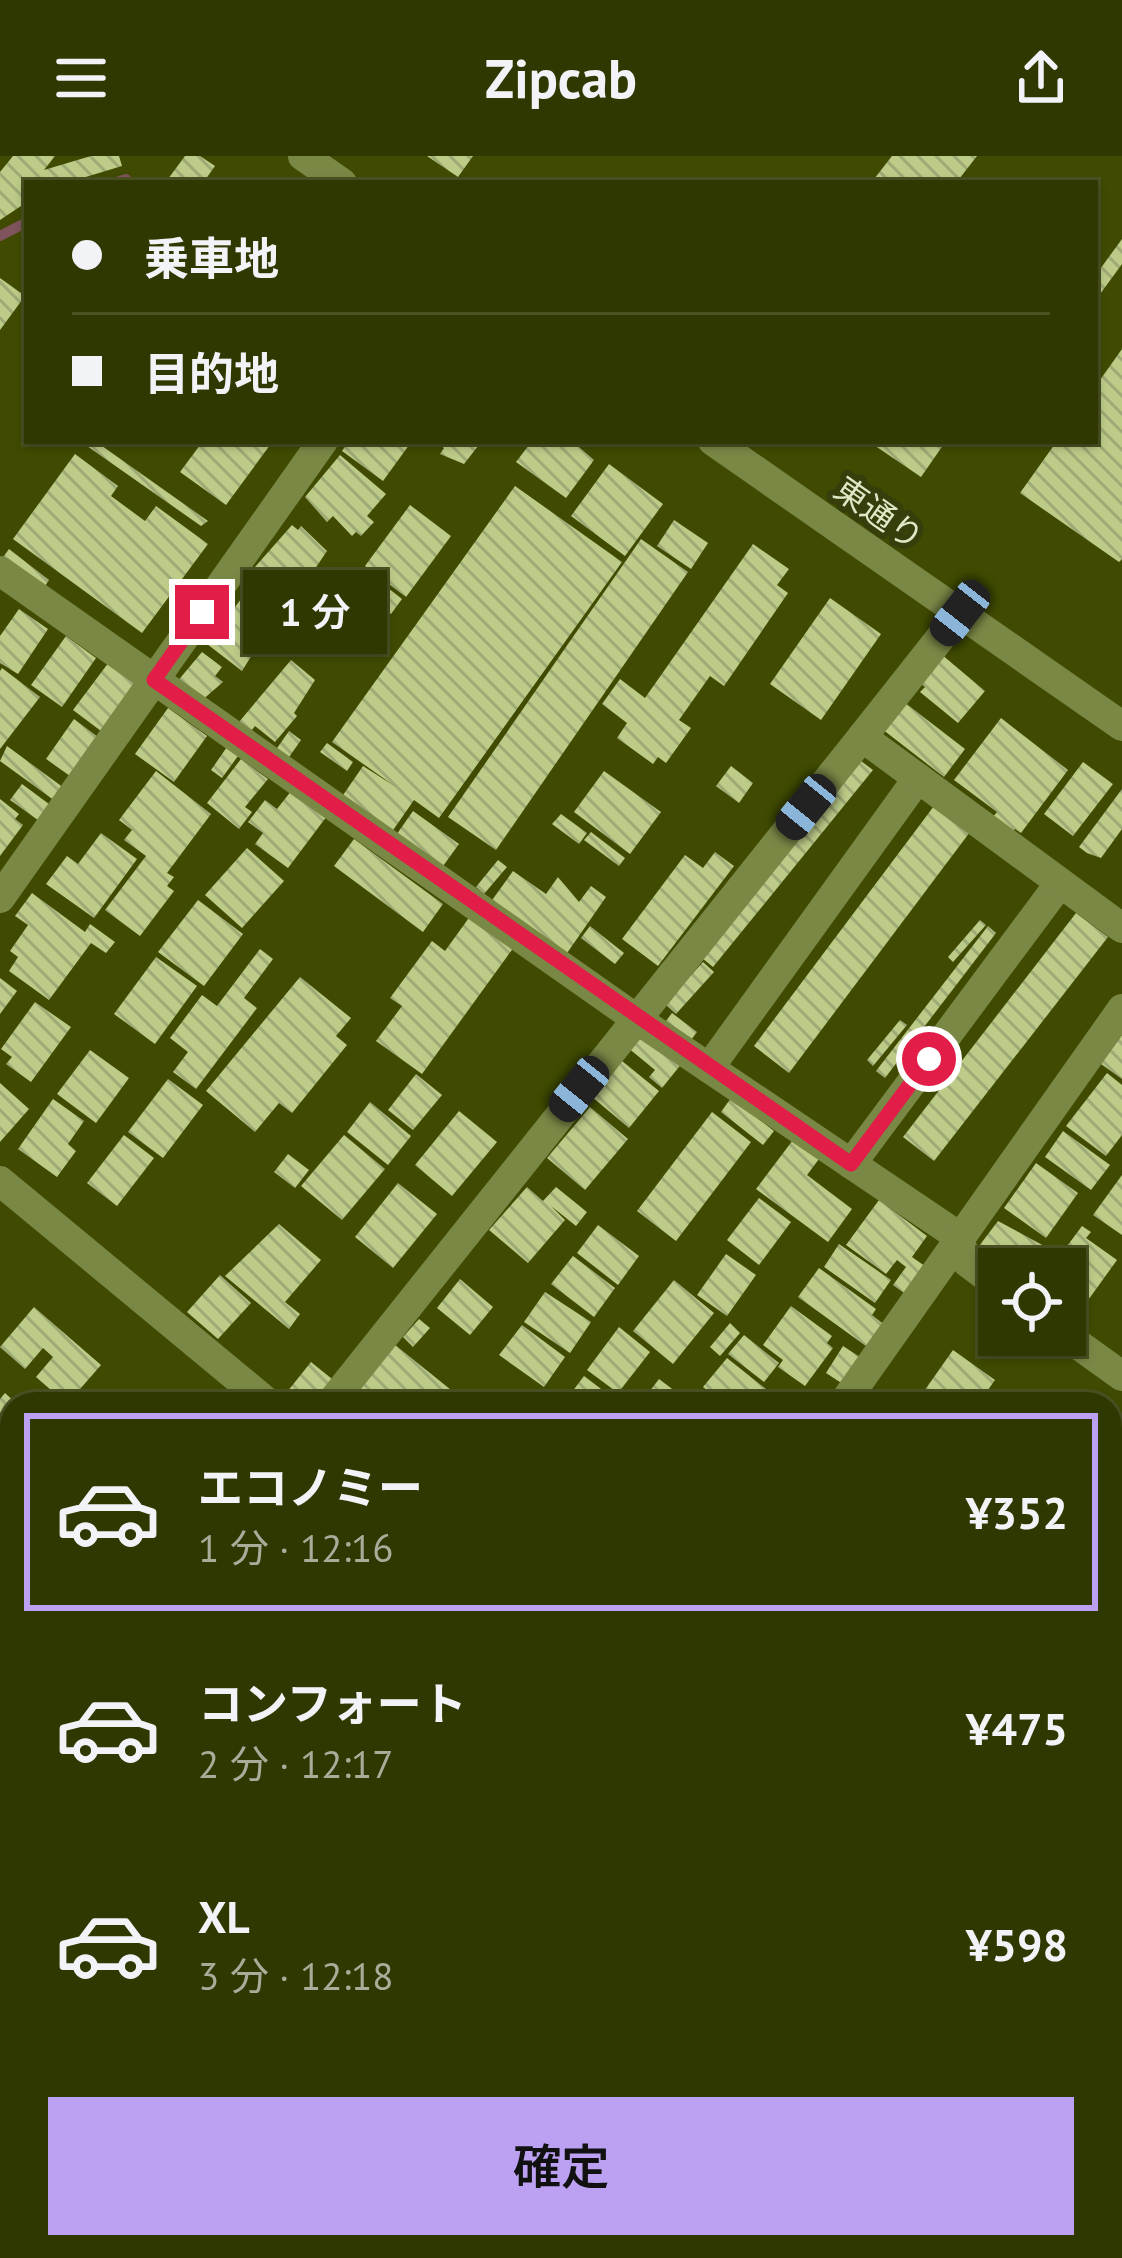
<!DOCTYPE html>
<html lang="ja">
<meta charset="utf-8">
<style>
body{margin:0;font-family:"PT Sans","Noto Sans JP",sans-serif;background:#3c4310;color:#f1f3f6;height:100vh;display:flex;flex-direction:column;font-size:45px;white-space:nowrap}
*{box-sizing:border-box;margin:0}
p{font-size:39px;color:#a8ac99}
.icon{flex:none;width:66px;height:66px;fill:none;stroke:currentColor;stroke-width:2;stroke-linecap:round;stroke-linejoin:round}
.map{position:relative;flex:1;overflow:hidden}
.side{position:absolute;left:0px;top:1236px;width:1122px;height:867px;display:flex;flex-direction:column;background:#303801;border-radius:36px 36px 0 0;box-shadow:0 3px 9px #0004,0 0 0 3px #4b5223}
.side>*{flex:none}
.hud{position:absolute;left:24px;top:24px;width:1074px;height:264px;border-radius:0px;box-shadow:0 3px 9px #0004,0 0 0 3px #4b5223;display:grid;align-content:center;height:264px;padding:0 48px;background:#303801}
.fabs{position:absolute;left:978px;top:1092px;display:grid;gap:24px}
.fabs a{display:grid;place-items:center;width:108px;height:108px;border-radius:0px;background:#303801;box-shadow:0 3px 9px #0004,0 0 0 3px #4b5223;font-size:60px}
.end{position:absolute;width:54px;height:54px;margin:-27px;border:15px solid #e11d48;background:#fff;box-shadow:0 0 0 6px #fff}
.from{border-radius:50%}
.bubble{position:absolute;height:84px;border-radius:0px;background:#303801;box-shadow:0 3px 9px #0004,0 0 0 3px #4b5223;font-size:39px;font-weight:600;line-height:84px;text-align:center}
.car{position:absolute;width:36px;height:72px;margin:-36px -18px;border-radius:15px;box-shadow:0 0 9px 3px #0007;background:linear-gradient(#222 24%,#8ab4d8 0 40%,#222 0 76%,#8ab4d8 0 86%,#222 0)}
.hud b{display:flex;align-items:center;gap:42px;height:114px;font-size:45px}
.hud b+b{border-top:3px solid #4b5223}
.hud i{width:30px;height:30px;background:#f1f3f6}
ul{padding:21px 0 0;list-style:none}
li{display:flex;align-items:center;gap:36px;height:198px;margin:0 24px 18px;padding:0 24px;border:6px solid transparent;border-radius:0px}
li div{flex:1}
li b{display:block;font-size:45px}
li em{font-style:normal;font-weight:600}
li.selected{border-color:#bca0f2}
li>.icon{width:108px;height:108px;stroke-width:1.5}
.button{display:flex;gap:24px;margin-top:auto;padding:24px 48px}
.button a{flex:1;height:138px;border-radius:0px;background:#bca0f2;color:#111;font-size:48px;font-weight:600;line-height:138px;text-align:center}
header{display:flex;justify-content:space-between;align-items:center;height:156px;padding:0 48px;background:#303801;font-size:54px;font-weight:600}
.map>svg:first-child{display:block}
</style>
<header><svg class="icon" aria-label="menu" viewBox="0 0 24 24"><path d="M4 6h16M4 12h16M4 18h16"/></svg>Zipcab<svg class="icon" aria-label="share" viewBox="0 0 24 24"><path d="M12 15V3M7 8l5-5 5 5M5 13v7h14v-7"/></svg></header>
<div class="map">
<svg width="1122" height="2102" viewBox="0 0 1122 2102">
<defs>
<pattern id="building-back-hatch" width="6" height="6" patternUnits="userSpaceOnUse" patternTransform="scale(3)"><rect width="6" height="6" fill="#bccb88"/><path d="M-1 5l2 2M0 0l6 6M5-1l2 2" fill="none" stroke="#9eaa75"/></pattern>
</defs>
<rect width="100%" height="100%" fill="#404b01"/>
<polygon fill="#804d21" points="12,1597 12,1786 8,1789 0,1781 0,1609"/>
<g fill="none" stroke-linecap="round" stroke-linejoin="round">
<g stroke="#7f545d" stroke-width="10">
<polyline points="113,27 126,23"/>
<polyline points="0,80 27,66"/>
</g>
</g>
<g fill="url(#building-back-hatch)">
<polygon points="13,0 55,0 44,14 91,0 119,0 122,10 66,27 27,27 27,46 0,64 0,16"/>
<polygon points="185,0 200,0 215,10 203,27 165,27"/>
<polygon points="427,0 473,0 458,21"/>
<polygon points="892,0 977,0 956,27 871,27"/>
<polygon points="1122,83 1122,108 1095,145 1095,120"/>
<polygon points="0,122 25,140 0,174"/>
<polygon points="1122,193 1122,403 1119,406 1020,337 1057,285 1095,285 1095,231"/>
<polygon points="95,285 208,365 201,370 87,290"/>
<polygon points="203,285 273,285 226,349 180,316"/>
<polygon points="349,285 412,285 383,325 342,295"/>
<polygon points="435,285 482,285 464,308 440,298 444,292"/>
<polygon points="532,285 572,285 594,304 566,342 516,306"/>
<polygon points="868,285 946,285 921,321"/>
<polygon points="75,298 118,330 111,340 145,365 156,350 208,388 142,477 13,383"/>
<polygon points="340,299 386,338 367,360 374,366 361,380 356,376 352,380 333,360 327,366 305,341"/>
<polygon points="609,308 663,348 625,400 571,360"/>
<polygon points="515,330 622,406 439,662 414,644 389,680 339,645 363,610 396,631 332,586"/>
<polygon points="410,349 451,380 406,441 365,410"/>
<polygon points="674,364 708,387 691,413 657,390"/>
<polygon points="292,369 298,374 301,370 327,395 294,444 255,411"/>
<polygon points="641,383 688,416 496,694 448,661"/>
<polygon points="753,388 789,413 777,429 788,437 724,530 710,520 679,564 691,572 666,607 658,601 653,608 617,582 627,567 602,548 620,523 645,542"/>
<polygon points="9,393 49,424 42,435 1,404"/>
<polygon points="257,422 296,451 289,459 301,468 291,482 272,467 242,515 207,488"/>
<polygon points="388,432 402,443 391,458 377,446"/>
<polygon points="830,442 881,478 821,564 770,528"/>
<polygon points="19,453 48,473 18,518 0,507 0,480"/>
<polygon points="310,462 324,474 314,484 300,472"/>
<polygon points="66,480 96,502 62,551 31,529"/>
<polygon points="202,496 222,511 215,520 223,526 200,546 176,527"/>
<polygon points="941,498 985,535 958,567 920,536 925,531 918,525"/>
<polygon points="291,504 315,524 294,557 297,560 275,586 255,570 251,575 239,566"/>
<polygon points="109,506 137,526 101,575 73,554"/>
<polygon points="2,512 40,541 0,593 0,515"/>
<polygon points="904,546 965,593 944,621 882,573"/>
<polygon points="168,552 207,580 174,626 135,598"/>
<polygon points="1001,562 1068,614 1021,677 1015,673 1011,677 992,662 997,656 954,624"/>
<polygon points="74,563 98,581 70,620 46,603"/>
<polygon points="289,575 301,584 287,604 275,595"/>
<polygon points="327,587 353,606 347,615 320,596"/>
<polygon points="7,590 64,632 55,645 0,605"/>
<polygon points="227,591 238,600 222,622 211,614"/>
<polygon points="241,603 268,623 245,651 252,656 239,673 207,647"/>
<polygon points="861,605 873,614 713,811 702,802"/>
<polygon points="1083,606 1113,628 1073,680 1044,658"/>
<polygon points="731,610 753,627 739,647 716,630"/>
<polygon points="156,615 211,658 167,717 174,721 167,730 174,735 140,780 105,754 146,700 124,684 132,674 119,664"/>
<polygon points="604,615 661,656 630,698 574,656"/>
<polygon points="22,628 53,651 42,667 10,644"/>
<polygon points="1122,633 1122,673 1101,702 1087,697 1079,691"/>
<polygon points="292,634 327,660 288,712 255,688 263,677 248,666 265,644 277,653"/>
<polygon points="0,643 19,658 15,663 23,669 0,700"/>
<polygon points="934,650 970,676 789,917 754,890"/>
<polygon points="413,655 459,688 438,717 392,685"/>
<polygon points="561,658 587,677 579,688 552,668"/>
<polygon points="591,676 625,702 619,710 584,684"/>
<polygon points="101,677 137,703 94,762 46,728 67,700 78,708"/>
<polygon points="354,683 443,748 423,776 334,710"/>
<polygon points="247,692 284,725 242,772 205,739"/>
<polygon points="715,696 734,710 658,810 622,783 685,699 703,712"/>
<polygon points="498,704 507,711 484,738 476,731"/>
<polygon points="513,715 546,738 558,721 579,746 591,730 606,741 565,800 490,747"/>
<polygon points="32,737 85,776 90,768 115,786 106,797 91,787 49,844 9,815 18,801 10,795 28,769 15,760"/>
<polygon points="198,744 243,778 204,830 158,796"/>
<polygon points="1076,757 1108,781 934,1005 903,981"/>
<polygon points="471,759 514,791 422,918 376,885 402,850 390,842 432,785 445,795"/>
<polygon points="980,764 986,769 953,806 948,801"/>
<polygon points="590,770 624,797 615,808 581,782"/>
<polygon points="988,770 996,777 885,922 876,915"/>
<polygon points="260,793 273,803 244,842 257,852 196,933 173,916 188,896 170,882 202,839 217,850"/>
<polygon points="156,801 197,830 155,888 114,858"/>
<polygon points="703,806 714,816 676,858 665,848"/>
<polygon points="300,821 351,862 336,880 347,889 292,957 279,947 255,976 206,935"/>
<polygon points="0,822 17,835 0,858"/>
<polygon points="35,846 71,871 31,926 6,908 12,901 1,893"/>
<polygon points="672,857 697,876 691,884 666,865"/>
<polygon points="900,864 907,869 873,910 867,904"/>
<polygon points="642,872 683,906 662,932 649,921 655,914 627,891"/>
<polygon points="1122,879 1122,923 1101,908"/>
<polygon points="90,894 129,922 96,967 57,938"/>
<polygon points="622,905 659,935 629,972 592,941"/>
<polygon points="1107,917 1122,929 1122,979 1106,1000 1066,970"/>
<polygon points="416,918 442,939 413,974 388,954"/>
<polygon points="168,923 203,949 163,1002 128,976"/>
<polygon points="0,927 29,953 0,986"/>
<polygon points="731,942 774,975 763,989 721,956"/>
<polygon points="53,943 84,965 68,988 76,995 57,1021 18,993"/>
<polygon points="370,946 411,980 388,1009 347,976"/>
<polygon points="590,951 628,983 585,1034 547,1002"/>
<polygon points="459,955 497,986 452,1040 415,1009"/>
<polygon points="712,956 751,986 676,1085 637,1055"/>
<polygon points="1063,975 1110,1009 1091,1034 1045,1001"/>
<polygon points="124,979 154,1002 117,1050 87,1027"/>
<polygon points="344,979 385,1013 342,1064 301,1030"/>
<polygon points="793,984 819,1003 807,1019 852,1053 828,1086 756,1033"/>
<polygon points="288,998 309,1014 295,1032 274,1016"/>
<polygon points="1036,1007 1078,1037 1046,1082 1004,1052"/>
<polygon points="1122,1019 1122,1079 1093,1059"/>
<polygon points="398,1027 437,1058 393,1112 355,1081"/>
<polygon points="527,1031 543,1045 556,1031 587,1056 576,1070 551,1050 565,1064 528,1107 489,1074"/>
<polygon points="759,1042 791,1066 759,1109 727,1084"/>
<polygon points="879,1044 927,1080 912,1101 929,1113 908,1140 893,1129 906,1111 897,1104 886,1118 846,1089"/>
<polygon points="998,1065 1046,1091 1030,1113 1001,1113 976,1094"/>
<polygon points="279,1068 321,1104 285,1146 300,1158 289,1173 225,1120"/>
<polygon points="598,1069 639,1100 618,1129 577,1097"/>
<polygon points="1082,1070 1091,1076 1086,1082 1117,1104 1081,1154 1065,1142 1065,1113 1047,1113 1054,1103 1082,1124 1085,1120 1059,1101"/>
<polygon points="839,1088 891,1124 875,1147 824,1111"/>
<polygon points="726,1098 756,1119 727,1160 697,1139"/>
<polygon points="573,1100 615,1132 594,1161 551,1128"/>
<polygon points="819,1112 876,1153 872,1159 886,1170 870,1193 798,1141"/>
<polygon points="220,1119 251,1147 218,1183 187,1156"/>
<polygon points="460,1123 493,1151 470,1179 437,1152"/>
<polygon points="674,1124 714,1157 673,1208 633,1175"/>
<polygon points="545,1136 591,1166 570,1197 524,1166"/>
<polygon points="791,1150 832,1180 827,1187 833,1192 805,1230 778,1211 783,1204 763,1189"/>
<polygon points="34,1151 101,1209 67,1248 36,1221 53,1201 43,1192 25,1213 0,1191"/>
<polygon points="419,1163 430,1172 413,1191 403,1181"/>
<polygon points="730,1167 740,1177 720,1200 710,1191"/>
<polygon points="522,1169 565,1201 544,1231 499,1199"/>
<polygon points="619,1171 650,1196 618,1237 587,1214"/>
<polygon points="744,1179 779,1207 764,1226 728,1198"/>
<polygon points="394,1188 461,1242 456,1248 346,1248"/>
<polygon points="843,1190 863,1203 846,1230 826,1217"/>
<polygon points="953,1194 995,1224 978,1248 915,1248"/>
<polygon points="727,1202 781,1245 779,1248 725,1248 703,1231"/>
<polygon points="311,1206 337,1227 319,1248 291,1248 283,1241"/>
<polygon points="584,1220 621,1248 563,1248"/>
<polygon points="659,1223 692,1248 640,1248"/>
<polygon points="5,1237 17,1248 12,1248 12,1317 0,1330 0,1243"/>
<polygon points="1122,1308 1122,1386 1118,1391 1110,1383 1110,1321"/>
<polygon points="1122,1412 1122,1517 1110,1506 1110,1425"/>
<polygon points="12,1434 12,1471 0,1459 0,1446"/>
<polygon points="1122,1530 1122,1576 1110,1587 1110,1541"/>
<polygon points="1110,1619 1122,1632 1122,1679 1110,1690"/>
<polygon points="1119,1740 1122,1775 1110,1777 1110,1742"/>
<polygon points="1110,1805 1122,1812 1122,1887 1115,1899 1110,1897"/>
<polygon points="0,1823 12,1842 12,1871 0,1879"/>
<polygon points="12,1941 12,1981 0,1957 0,1947"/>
<polygon points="12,2036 12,2076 0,2040"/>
<polygon points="1122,2042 1122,2102 1087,2102 1082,2091 1110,2091 1110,2048"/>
<polygon points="67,2091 129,2091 102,2102 72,2102"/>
<polygon points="183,2091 216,2091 219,2102 187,2102"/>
<polygon points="273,2091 289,2091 291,2102 237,2102"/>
<polygon points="337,2091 347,2091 350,2102 299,2102"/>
<polygon points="372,2091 390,2091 393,2102 358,2102 356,2096"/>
<polygon points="557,2091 602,2091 602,2092 559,2102"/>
<polygon points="633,2091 659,2091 662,2102 635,2102"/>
<polygon points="943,2091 969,2091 973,2102 930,2102 928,2097"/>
</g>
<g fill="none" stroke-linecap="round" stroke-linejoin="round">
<g stroke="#7a8846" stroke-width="30">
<polyline points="303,0 342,27"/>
<polyline points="713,285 1122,570"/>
<polyline points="0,415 635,862 958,1080 967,1106 999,1130"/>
<polyline points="862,581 960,457"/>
<polyline points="0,742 323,285"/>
<polyline points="709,912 918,622"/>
<polyline points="851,1008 1060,727"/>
<polyline points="0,1025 269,1248"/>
<polyline points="1065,1179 1122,1220"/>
<polyline points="330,1248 862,581 1122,772"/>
<polyline points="843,1248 1122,853"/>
<polyline points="0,1503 12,1516"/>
<polyline points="0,1803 12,1796"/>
<polyline points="1110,1931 1122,1939"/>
<polyline points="1110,1995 1122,1991"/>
<polyline points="1000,2091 1007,2102"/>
<polyline points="781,2102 816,2091"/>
</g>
</g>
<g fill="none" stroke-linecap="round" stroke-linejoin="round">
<polyline stroke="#e11d48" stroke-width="15" points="202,456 154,524 851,1008 929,903"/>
</g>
<g text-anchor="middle" stroke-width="12" stroke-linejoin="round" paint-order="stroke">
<g font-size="33" fill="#dfe8c6" stroke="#363f0c">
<text transform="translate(879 357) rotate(35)" y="12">東通り</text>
</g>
</g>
</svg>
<div class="fabs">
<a><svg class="icon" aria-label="locate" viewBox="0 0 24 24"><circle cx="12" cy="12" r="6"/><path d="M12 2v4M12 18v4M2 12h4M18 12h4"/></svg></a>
</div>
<i class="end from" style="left:929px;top:903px"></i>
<i class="end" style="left:202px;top:456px"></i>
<div class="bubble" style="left:243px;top:414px;width:144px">1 分</div>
<i class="car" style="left:960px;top:457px;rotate:218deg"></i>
<i class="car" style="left:806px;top:651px;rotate:219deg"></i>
<i class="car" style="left:579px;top:933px;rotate:219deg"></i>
<div class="hud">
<b><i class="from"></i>乗車地</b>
<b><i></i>目的地</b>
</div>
<section class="side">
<ul>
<li class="selected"><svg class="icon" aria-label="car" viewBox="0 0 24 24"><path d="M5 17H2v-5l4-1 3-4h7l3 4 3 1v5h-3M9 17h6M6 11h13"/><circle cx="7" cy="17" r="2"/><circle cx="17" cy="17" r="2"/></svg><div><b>エコノミー</b><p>1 分 · 12:16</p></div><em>¥352</em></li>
<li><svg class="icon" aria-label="car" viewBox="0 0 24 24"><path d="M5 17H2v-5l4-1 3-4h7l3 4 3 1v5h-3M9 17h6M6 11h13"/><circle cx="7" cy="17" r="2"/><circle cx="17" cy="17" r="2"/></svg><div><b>コンフォート</b><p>2 分 · 12:17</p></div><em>¥475</em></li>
<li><svg class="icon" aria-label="car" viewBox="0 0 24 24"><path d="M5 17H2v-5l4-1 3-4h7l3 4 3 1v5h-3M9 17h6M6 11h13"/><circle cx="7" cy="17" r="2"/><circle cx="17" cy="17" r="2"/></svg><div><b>XL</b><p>3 分 · 12:18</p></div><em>¥598</em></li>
</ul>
<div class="button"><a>確定</a></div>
</section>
</div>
